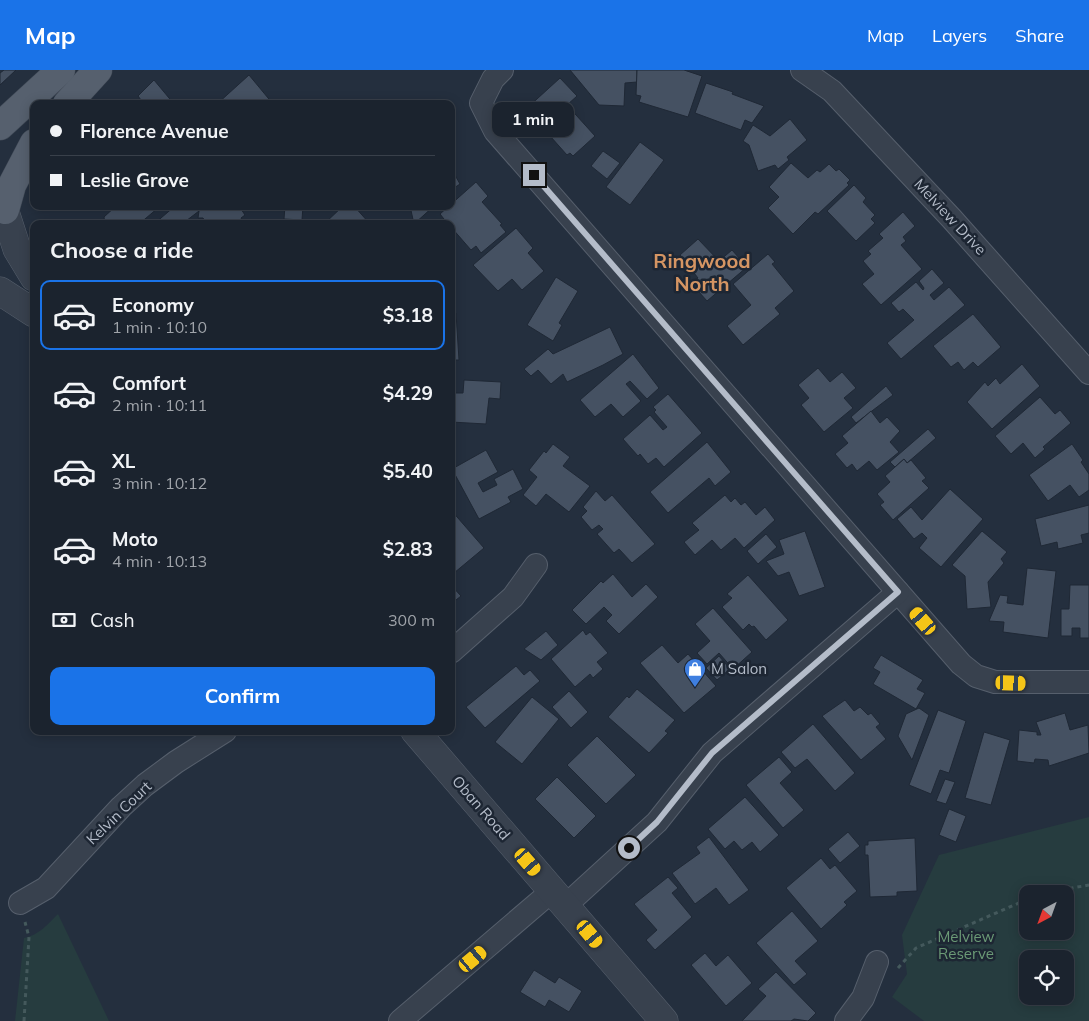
<!DOCTYPE html>
<meta charset="utf-8">
<style>
body{margin:0;font-family:Mulish,sans-serif;background:#242b36;color:#f1f3f6;height:100vh;display:flex;flex-direction:column;font-size:19px;white-space:nowrap}
*{box-sizing:border-box;margin:0}
p{font-size:16px;color:#a0a4aa}
.icon{flex:none;width:28px;height:28px;fill:none;stroke:currentColor;stroke-width:2;stroke-linecap:round;stroke-linejoin:round}
.map{position:relative;flex:1;overflow:hidden}
.panel{position:absolute;left:30px;top:150px;width:425px;height:515px;display:flex;flex-direction:column;background:#1b232e;border-radius:10px;box-shadow:0 2px 12px #0003,0 0 0 1px #39404a}
.panel>*{flex:none}
.banner{position:absolute;left:30px;top:30px;width:425px;height:110px;border-radius:10px;box-shadow:0 2px 12px #0003,0 0 0 1px #39404a;display:grid;align-content:center;height:110px;padding:0 20px;background:#1b232e}
.needle{width:32px;rotate:221deg}
.tools{position:absolute;left:1019px;top:815px;display:grid;gap:10px}
.tools a{display:grid;place-items:center;width:55px;height:55px;border-radius:10px;background:#1b232e;box-shadow:0 2px 12px #0003,0 0 0 1px #39404a;font-size:25px}
.end{position:absolute;width:22px;height:22px;margin:-11px;border:6px solid #b4bcc9;background:#111;box-shadow:0 0 0 2px #111}
.from{border-radius:50%}
.bubble{position:absolute;height:35px;border-radius:10px;background:#1b232e;box-shadow:0 2px 12px #0003,0 0 0 1px #39404a;font-size:16px;font-weight:700;line-height:35px;text-align:center}
.car{position:absolute;width:15px;height:30px;margin:-15px -8px;border-radius:6px;box-shadow:0 0 4px 1px #0007;background:linear-gradient(#f5c518 24%,#345 0 40%,#f5c518 0 76%,#345 0 86%,#f5c518 0)}
.banner b{display:flex;align-items:center;gap:18px;height:48px;font-size:19px}
.banner b+b{border-top:1px solid #39404a}
.banner i{width:12px;height:12px;background:#f1f3f6}
ul{padding:0;list-style:none}
li{display:flex;align-items:center;gap:15px;height:70px;margin:0 10px 8px;padding:0 10px;border:2px solid transparent;border-radius:10px}
li div{flex:1}
li b{display:block;font-size:19px}
li em{font-style:normal;font-weight:700}
li.current{border-color:#1a73e8}
li>.icon{width:45px;height:45px;stroke-width:1.5}
h2{padding:0 20px;font-size:22px;line-height:60px}
.pay{display:flex;align-items:center;gap:12px;height:55px;padding:0 20px;font-size:19px}
.pay p{margin-inline-start:auto}
.cta{display:flex;gap:10px;margin-top:auto;padding:10px 20px}
.cta a{flex:1;height:58px;border-radius:10px;background:#1a73e8;color:#fff;font-size:20px;font-weight:700;line-height:58px;text-align:center}
header{display:flex;align-items:center;gap:30px;box-sizing:border-box;height:70px;padding:0 25px;background:#1a73e8;color:#fff}
header strong{font-size:24px}
nav{display:flex;gap:28px;margin-inline-start:auto;font-size:18px}
.map>svg:first-child{display:block}
</style>
<header>
<strong>Map</strong>
<nav><a>Map</a><a>Layers</a><a>Share</a></nav>
</header>
<div class="map">
<svg width="1089" height="951" viewBox="0 0 1089 951">
<rect width="100%" height="100%" fill="#242f3e"/>
<g fill="#263c3f" fill-rule="evenodd">
<path d="M1089,747v204h-165l-32,-24 15,-23 -5,-39 37,-80zM1028,824h37v37h-37zM1028,889h37v37h-37z"/>
<path d="M58,844l51,107h-94l9,-83c15,-3 24,-14 34,-24z"/>
</g>
<g fill="#455162" stroke="#1f2835">
<polygon points="4,0 16,0 0,15 0,3"/>
<polygon points="570,0 637,0 637,12 625,13 624,36 599,35"/>
<polygon points="637,0 684,0 702,6 688,47 639,32 641,26 636,25"/>
<polygon points="249,5 273,34 217,34"/>
<polygon points="560,8 577,26 567,35 595,66 573,86 570,83 567,85 526,39"/>
<polygon points="154,10 174,34 144,34 138,26"/>
<polygon points="706,13 733,22 732,24 764,36 752,53 745,50 741,60 695,43"/>
<polygon points="790,49 807,70 787,87 789,90 778,99 775,95 758,101 749,75 743,71 753,55 770,66"/>
<polygon points="640,72 664,90 630,135 606,117"/>
<polygon points="603,81 620,93 607,109 591,96"/>
<polygon points="791,93 808,108 817,100 820,102 829,94 836,101 839,99 850,110 847,113 849,115 818,144 815,142 793,164 768,138 779,127 769,117"/>
<polygon points="451,98 460,114 451,120"/>
<polygon points="476,112 488,126 482,132 502,154 500,155 506,162 481,183 476,176 471,180 451,157 451,154 448,154 440,144"/>
<polygon points="854,115 866,128 863,132 875,145 871,149 875,153 856,171 827,141"/>
<polygon points="116,136 156,136 158,138 139,154 105,154 104,147"/>
<polygon points="175,136 239,136 245,145 241,148 244,154 207,154 203,148 198,148 199,141 182,154 154,154"/>
<polygon points="285,136 303,136 302,150 284,149"/>
<polygon points="343,136 354,136 370,154 324,154"/>
<polygon points="410,136 434,136 414,154"/>
<polygon points="903,142 915,156 903,167 906,171 901,175 922,199 881,235 862,214 874,204 863,191 871,184 868,181 883,168 879,164"/>
<polygon points="516,158 533,178 528,183 544,201 522,220 512,209 498,221 473,195"/>
<polygon points="698,169 719,191 732,180 747,197 707,231 691,213 698,208 680,185"/>
<polygon points="768,184 775,192 772,194 794,221 775,238 780,244 743,275 727,256 751,235 733,214"/>
<polygon points="932,199 944,213 930,225 934,230 949,217 965,235 901,289 887,273 914,250 903,239 899,242 891,233 916,212 923,220 924,218 919,211"/>
<polygon points="556,207 578,221 559,253 562,255 553,271 527,255"/>
<polygon points="451,243 456,243 459,290 451,290"/>
<polygon points="973,244 1001,277 978,297 973,292 964,300 958,292 951,297 933,276"/>
<polygon points="610,257 623,284 603,295 567,312 563,304 551,314 538,300 531,306 524,299 548,279 553,284"/>
<polygon points="633,284 659,318 647,329 630,311 626,314 641,331 623,347 611,334 595,347 580,330"/>
<polygon points="1022,294 1040,316 992,359 967,332 985,312 988,316 996,308 1000,314"/>
<polygon points="818,298 830,312 842,302 856,318 844,328 853,338 824,362 801,335 809,328 798,315"/>
<polygon points="451,306 452,312 454,312 454,323 463,323 464,310 501,312 500,329 489,328 486,354 451,352"/>
<polygon points="886,316 893,325 856,353 851,347"/>
<polygon points="668,324 702,363 664,397 656,388 648,394 640,384 638,386 623,369 650,345 663,360 667,357 654,342 656,340 653,337"/>
<polygon points="1040,327 1055,344 1060,340 1071,353 1043,377 1045,379 1035,388 1023,373 1011,384 995,366"/>
<polygon points="871,341 880,353 887,347 900,361 890,372 899,382 877,400 869,391 857,401 852,394 847,398 835,384 848,373 842,366"/>
<polygon points="928,359 936,368 907,393 904,389 895,397 890,392"/>
<polygon points="707,372 731,402 715,416 709,408 668,443 650,422"/>
<polygon points="553,374 570,387 563,396 590,416 569,442 546,424 536,436 523,425 537,407 529,400 544,381 546,383"/>
<polygon points="1072,374 1083,390 1081,392 1089,404 1089,420 1079,427 1070,415 1048,431 1029,405"/>
<polygon points="486,380 498,402 478,413 483,422 497,415 494,409 513,399 523,419 508,427 511,432 479,449 452,399"/>
<polygon points="904,389 907,393 911,390 926,408 922,411 929,418 893,450 880,435 884,432 877,424 890,412 885,406"/>
<polygon points="950,419 983,449 941,497 919,478 927,468 922,463 914,469 897,449 911,437 922,450"/>
<polygon points="596,421 605,431 612,425 655,474 632,493 619,479 614,483 597,464 603,459 599,455 592,460 581,447 587,441 583,437"/>
<polygon points="725,425 731,432 735,428 741,435 745,432 756,445 765,437 775,450 744,478 735,468 721,480 712,470 695,485 684,472 699,460 692,453"/>
<polygon points="1089,435 1089,463 1081,465 1083,473 1058,479 1057,472 1041,476 1035,449"/>
<polygon points="451,440 484,478 454,503 451,500"/>
<polygon points="805,461 825,517 799,526 789,502 778,506 766,491 784,484 779,470"/>
<polygon points="982,461 1007,482 1001,489 1004,493 988,512 991,537 967,539 965,506 952,495"/>
<polygon points="766,464 777,477 758,494 747,481"/>
<polygon points="1027,498 1056,501 1048,568 1003,562 1004,552 989,551 1000,525 1008,526 1007,533 1023,535"/>
<polygon points="613,504 632,527 646,514 658,527 619,564 606,551 612,545 604,537 586,554 572,540 601,511 603,513"/>
<polygon points="748,505 788,550 766,570 754,556 752,557 749,554 743,560 722,537 732,528 727,524"/>
<polygon points="451,515 461,526 451,534"/>
<polygon points="1070,515 1089,515 1089,568 1080,568 1080,558 1072,558 1072,566 1061,566 1061,539 1069,539"/>
<polygon points="713,538 752,582 733,599 719,583 707,594 697,583 710,571 695,554"/>
<polygon points="583,560 586,565 590,562 608,583 597,592 603,599 593,608 590,604 575,617 551,589"/>
<polygon points="546,561 558,575 541,590 524,579"/>
<polygon points="662,575 678,593 688,584 716,616 684,643 640,593"/>
<polygon points="881,585 923,610 917,619 925,623 916,639 873,614 880,602 873,598"/>
<polygon points="719,586 730,599 717,610 706,598"/>
<polygon points="516,596 524,605 530,600 540,611 485,658 466,637"/>
<polygon points="637,619 675,650 665,661 668,663 649,683 608,647 627,626 629,628"/>
<polygon points="569,621 588,642 571,658 552,637"/>
<polygon points="532,627 559,649 522,694 495,672"/>
<polygon points="845,630 854,641 860,637 868,645 871,643 880,654 876,657 886,669 861,690 822,646"/>
<polygon points="919,638 929,645 912,690 898,666 906,644"/>
<polygon points="938,640 966,651 949,703 940,700 931,724 909,715"/>
<polygon points="1065,643 1070,660 1088,655 1089,683 1049,696 1048,690 1035,689 1034,693 1017,691 1019,660 1037,662 1037,665 1041,665 1036,652"/>
<polygon points="813,654 855,703 835,721 807,689 795,698 781,682"/>
<polygon points="984,662 1010,670 991,735 965,728"/>
<polygon points="597,666 636,705 606,734 567,695"/>
<polygon points="779,687 792,702 780,713 804,740 783,758 746,715"/>
<polygon points="557,707 596,746 574,768 535,729"/>
<polygon points="945,709 955,712 946,734 936,731"/>
<polygon points="745,727 779,765 760,782 752,772 742,780 734,771 725,779 708,759"/>
<polygon points="949,739 966,746 956,772 939,765"/>
<polygon points="848,762 860,776 840,793 828,779"/>
<polygon points="709,767 749,820 729,835 716,818 695,834 672,803 700,783 696,777"/>
<polygon points="915,768 917,821 897,822 897,826 870,827 868,785 865,785 865,775 868,775 868,771"/>
<polygon points="821,788 830,799 835,795 857,821 844,832 847,835 821,859 786,818"/>
<polygon points="668,807 678,818 672,823 692,847 655,880 646,870 657,860 634,834"/>
<polygon points="792,841 818,871 795,891 807,904 794,915 756,873"/>
<polygon points="705,883 716,896 728,885 752,913 726,936 691,895"/>
<polygon points="534,900 555,913 559,907 582,921 569,942 549,930 545,937 520,922"/>
<polygon points="776,902 816,943 808,951 794,949 791,951 742,951 766,926 758,919"/>
</g>
<g fill="none" stroke-linecap="round" stroke-linejoin="round">
<g stroke="#565f6c" stroke-width="24">
<g id="minor">
<polyline points="502,0 493,9 481,33 495,61 961,594 976,606 995,612 1089,612"/>
<polyline points="802,0 832,21 952,149 1089,303"/>
<polyline points="451,582 513,527 536,495"/>
<polyline points="20,833 46,818 121,737 145,715 176,692 225,661"/>
<polyline points="565,836 657,752 712,683 898,522"/>
<polyline points="400,951 552,821"/>
<polyline points="846,951 863,928 877,892"/>
</g>
</g>
<g stroke="#565f6c" stroke-width="29">
<g id="tertiary">
<polyline points="5,142 17,179 34,207"/>
<polyline points="0,221 34,243"/>
<polyline points="415,661 664,951"/>
</g>
</g>
<g stroke="#414a57" stroke-width="29">
<g id="primary">
<polyline points="67,34 98,0"/>
<polyline points="0,56 61,0"/>
<polyline points="5,140 12,115 34,73"/>
</g>
</g>
<g stroke="#44595c" stroke-width="3" stroke-dasharray="4 4" stroke-linecap="butt">
<polyline points="1038,824 1089,815"/>
<polyline points="898,898 916,878 1028,829"/>
<polyline points="24,951 29,867 25,852"/>
</g>
<use href="#minor" stroke="#38414e" stroke-width="22"/>
<use href="#tertiary" stroke="#38414e" stroke-width="28"/>
<use href="#primary" stroke="#56606e" stroke-width="28"/>
</g>
<g fill="none" stroke-linecap="round" stroke-linejoin="round">
<polyline stroke="#b4bcc9" stroke-width="6" points="534,105 898,522 712,683 657,752 629,778"/>
</g>
<defs>
<g id="shop-pin" transform="scale(1.125)"><path d="M0 17L-7.5 6A9.5 9.5 0 1 1 7.5 6Z" fill="#3f7fe0" stroke="#1d2633"/><path d="M-5-2.5h2.3a2.7 3.5 0 0 1 5.4 0H5L5.5 6h-11ZM-1.5-2.5h3a1.5 2.3 0 0 0-3 0Z" fill="#fff"/></g>
</defs>
<g fill-rule="evenodd">
<use href="#shop-pin" x="695" y="599"/>
</g>
<g text-anchor="middle" stroke-width="5" stroke-linejoin="round" paint-order="stroke">
<g font-size="15" fill="#b4bcc9" stroke="#1d2633">
<text transform="translate(950 147) rotate(47)" y="5">Melview Drive</text>
<text transform="translate(481 738) rotate(49)" y="5">Oban Road</text>
<text transform="translate(119 743) rotate(-44)" y="5">Kelvin Court</text>
</g>
<g font-size="15" fill="#b4bcc9" stroke="#1d2633" text-anchor="start">
<text x="711" y="604">M Salon</text>
</g>
<g font-size="15" fill="#6b9a76" stroke="#1d2633">
<text x="966" y="872">Melview<tspan x="966" dy="17">Reserve</tspan></text>
</g>
<g font-size="20" font-weight="bold" fill="#d59563" stroke="#1d2633">
<text x="702" y="198">Ringwood<tspan x="702" dy="23">North</tspan></text>
</g>
</g>
</svg>
<div class="tools">
<a><svg class="needle" viewBox="-14 -14 28 28"><path d="M0-13l5 13h-10z" fill="#e53935"/><path d="M0 13l5-13h-10z" fill="#a0a4aa"/></svg></a>
<a><svg class="icon" aria-label="locate" viewBox="0 0 24 24"><circle cx="12" cy="12" r="6"/><path d="M12 2v4M12 18v4M2 12h4M18 12h4"/></svg></a>
</div>
<i class="end from" style="left:629px;top:778px"></i>
<i class="end" style="left:534px;top:105px"></i>
<div class="bubble" style="left:492px;top:32px;width:82px">1 min</div>
<i class="car" style="left:923px;top:551px;rotate:319deg"></i>
<i class="car" style="left:1011px;top:613px;rotate:92deg"></i>
<i class="car" style="left:528px;top:792px;rotate:139deg"></i>
<i class="car" style="left:590px;top:864px;rotate:140deg"></i>
<i class="car" style="left:473px;top:889px;rotate:50deg"></i>
<div class="banner">
<b><i class="from"></i>Florence Avenue</b>
<b><i></i>Leslie Grove</b>
</div>
<section class="panel">
<h2>Choose a ride</h2>
<ul>
<li class="current"><svg class="icon" aria-label="car" viewBox="0 0 24 24"><path d="M5 17H2v-5l4-1 3-4h7l3 4 3 1v5h-3M9 17h6M6 11h13"/><circle cx="7" cy="17" r="2"/><circle cx="17" cy="17" r="2"/></svg><div><b>Economy</b><p>1 min · 10:10</p></div><em>$3.18</em></li>
<li><svg class="icon" aria-label="car" viewBox="0 0 24 24"><path d="M5 17H2v-5l4-1 3-4h7l3 4 3 1v5h-3M9 17h6M6 11h13"/><circle cx="7" cy="17" r="2"/><circle cx="17" cy="17" r="2"/></svg><div><b>Comfort</b><p>2 min · 10:11</p></div><em>$4.29</em></li>
<li><svg class="icon" aria-label="car" viewBox="0 0 24 24"><path d="M5 17H2v-5l4-1 3-4h7l3 4 3 1v5h-3M9 17h6M6 11h13"/><circle cx="7" cy="17" r="2"/><circle cx="17" cy="17" r="2"/></svg><div><b>XL</b><p>3 min · 10:12</p></div><em>$5.40</em></li>
<li><svg class="icon" aria-label="car" viewBox="0 0 24 24"><path d="M5 17H2v-5l4-1 3-4h7l3 4 3 1v5h-3M9 17h6M6 11h13"/><circle cx="7" cy="17" r="2"/><circle cx="17" cy="17" r="2"/></svg><div><b>Moto</b><p>4 min · 10:13</p></div><em>$2.83</em></li>
</ul>
<div class="pay"><svg class="icon" aria-label="cash" viewBox="0 0 24 24"><path d="M3 7h18v10H3z"/><circle cx="12" cy="12" r="2"/></svg>Cash<p>300 m</p></div>
<div class="cta"><a>Confirm</a></div>
</section>
</div>
